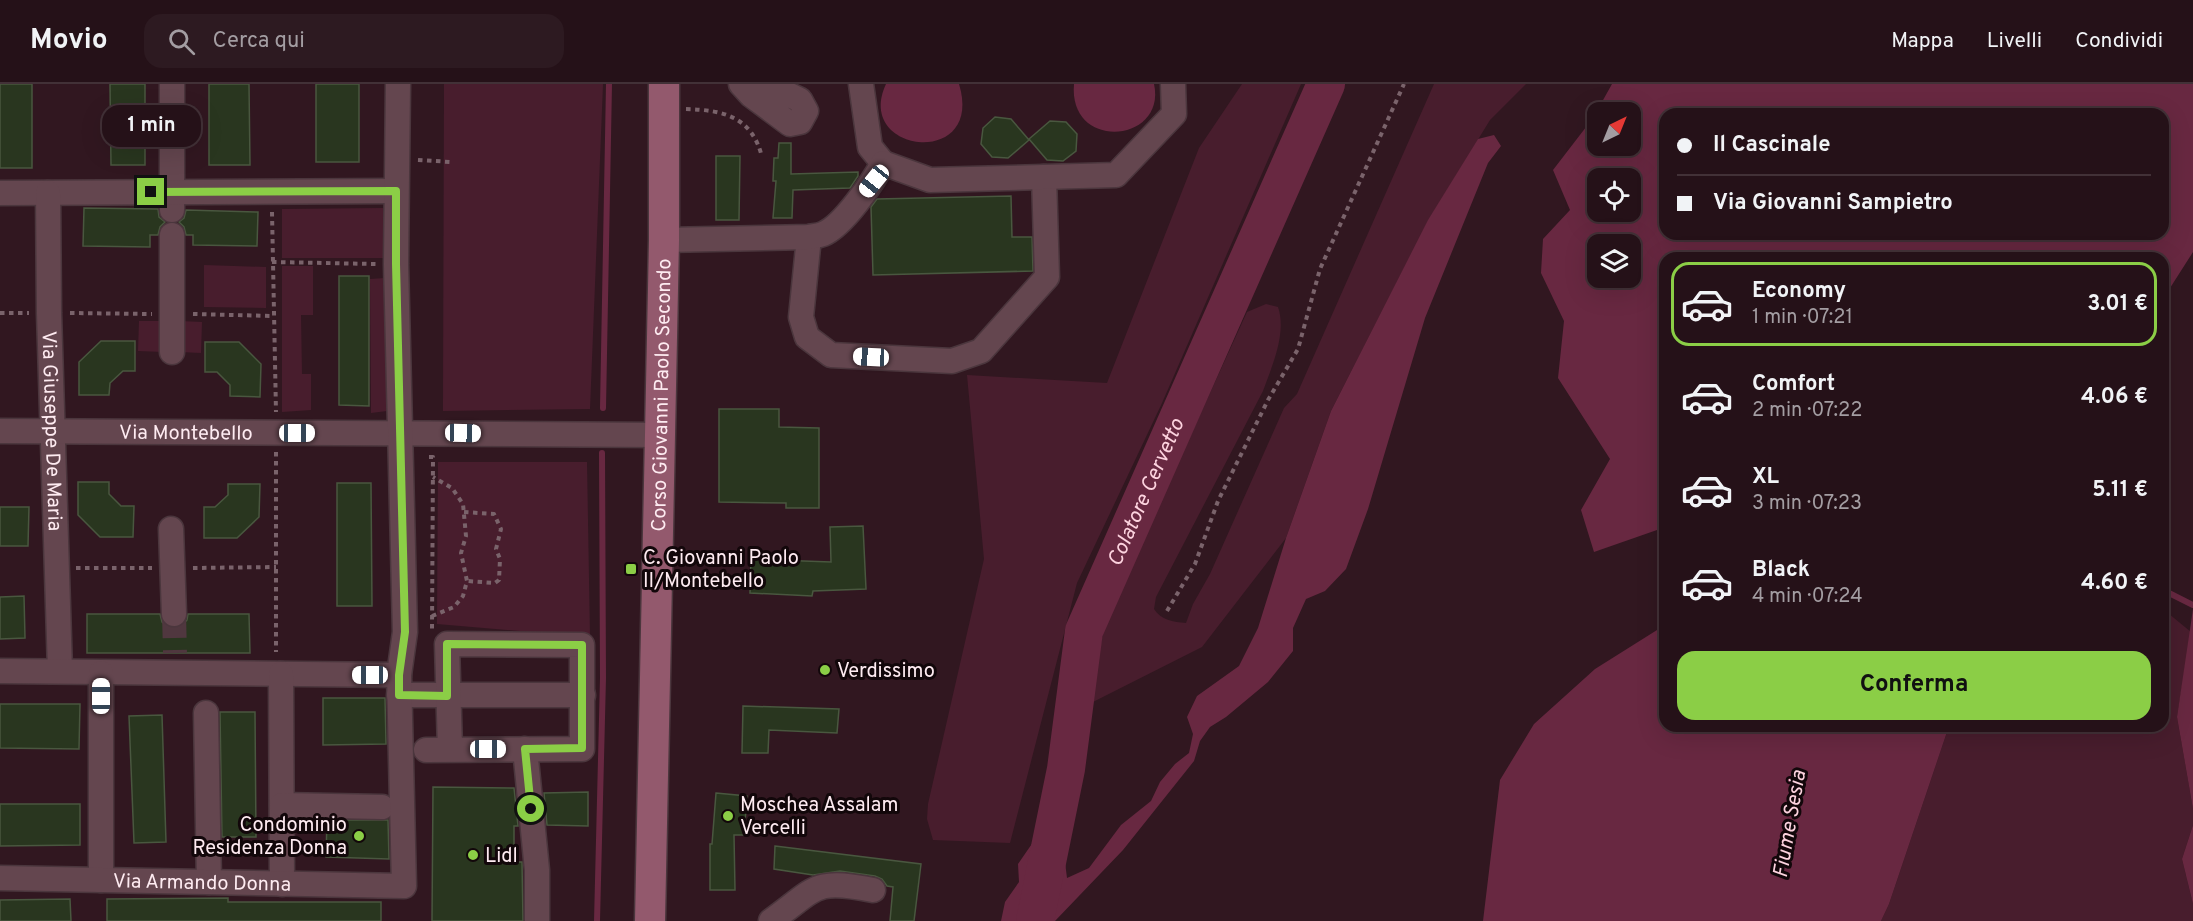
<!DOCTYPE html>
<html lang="it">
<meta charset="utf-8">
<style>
body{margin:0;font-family:Overpass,sans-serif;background:#2d1a21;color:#f1f3f6;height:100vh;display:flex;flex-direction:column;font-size:22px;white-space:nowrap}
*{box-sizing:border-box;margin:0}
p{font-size:20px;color:#a39da2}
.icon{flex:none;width:33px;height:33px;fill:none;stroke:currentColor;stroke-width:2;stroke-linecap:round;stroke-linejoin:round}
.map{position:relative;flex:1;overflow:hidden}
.details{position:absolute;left:1659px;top:168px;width:510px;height:480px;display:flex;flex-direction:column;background:#251118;border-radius:18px;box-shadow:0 6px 24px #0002,0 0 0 2px #423137}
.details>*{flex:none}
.top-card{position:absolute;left:1659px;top:24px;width:510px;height:132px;border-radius:18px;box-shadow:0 6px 24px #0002,0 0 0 2px #423137;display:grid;align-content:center;height:132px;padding:0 18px;background:#251118}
.needle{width:39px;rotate:43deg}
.tools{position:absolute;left:1587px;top:18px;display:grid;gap:12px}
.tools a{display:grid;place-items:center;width:54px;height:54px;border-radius:12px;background:#251118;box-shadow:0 6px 24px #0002,0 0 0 2px #423137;font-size:30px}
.end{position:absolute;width:27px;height:27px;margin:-14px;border:8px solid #8bce46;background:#111;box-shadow:0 0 0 3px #111}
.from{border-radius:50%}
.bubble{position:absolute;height:42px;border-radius:18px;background:#251118;box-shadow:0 6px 24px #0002,0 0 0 2px #423137;font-size:20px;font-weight:700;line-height:42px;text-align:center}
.car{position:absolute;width:18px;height:36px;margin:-18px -9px;border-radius:8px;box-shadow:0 0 4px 2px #0007;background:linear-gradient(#fff 24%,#345 0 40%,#fff 0 76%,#345 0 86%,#fff 0)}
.top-card b{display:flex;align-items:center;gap:21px;height:57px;font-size:22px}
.top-card b+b{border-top:2px solid #423137}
.top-card i{width:15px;height:15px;background:#f1f3f6}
ul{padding:10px 0 0;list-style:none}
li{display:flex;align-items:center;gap:18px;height:84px;margin:0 12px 9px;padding:0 6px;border:3px solid transparent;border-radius:18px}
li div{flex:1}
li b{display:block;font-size:22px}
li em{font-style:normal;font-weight:700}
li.current{border-color:#8bce46}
li>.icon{width:54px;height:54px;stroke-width:1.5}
.primary-button{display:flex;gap:12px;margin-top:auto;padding:12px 18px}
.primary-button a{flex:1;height:69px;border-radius:18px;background:#8bce46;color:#111;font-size:24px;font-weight:700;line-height:69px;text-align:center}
header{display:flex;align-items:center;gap:36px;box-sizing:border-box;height:84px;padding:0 30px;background:#251118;border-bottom:2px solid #423137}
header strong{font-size:28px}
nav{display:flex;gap:33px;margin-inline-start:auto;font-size:21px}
.search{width:420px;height:54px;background:#2d1a21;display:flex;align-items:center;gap:15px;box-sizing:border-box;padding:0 21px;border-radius:18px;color:#a39da2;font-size:22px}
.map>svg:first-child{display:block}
</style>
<header>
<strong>Movio</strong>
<div class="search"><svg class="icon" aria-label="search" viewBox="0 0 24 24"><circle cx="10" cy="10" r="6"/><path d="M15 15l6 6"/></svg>Cerca qui</div>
<nav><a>Mappa</a><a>Livelli</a><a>Condividi</a></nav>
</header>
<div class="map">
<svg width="2193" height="837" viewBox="0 0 2193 837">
<rect width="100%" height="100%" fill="#311720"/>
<g fill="#481d2d">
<polygon points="444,0 603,0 590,325 443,327"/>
<polygon points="1242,0 1301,0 1162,319 1077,499 1010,759 933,756 927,735 928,720 984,475 967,291 1107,299 1199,64"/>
<path d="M1434,0h92l-36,36 -62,101 -97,190 -45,127 -84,109 -113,57 16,-81 142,-311 19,-8 12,3c9,26 -6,59 -15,84l-107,206 -2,12c7,11 19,13 32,14l7,-19 17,-30 74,-166 13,-14z"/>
<polygon points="383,124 383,174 282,174 282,125"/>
<polygon points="204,181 266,183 266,224 204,223"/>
<polygon points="282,182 313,182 313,231 301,231 302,290 311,290 311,326 282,328"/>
<polygon points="385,194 387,327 371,329 370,195"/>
<polygon points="139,237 163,237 163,268 138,267"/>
<polygon points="180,237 202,238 201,269 180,268"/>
<polygon points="438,378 587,378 590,553 437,540"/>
<polygon points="2163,525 2191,548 2177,633 2193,725 2193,741 2182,775 2193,820 2193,837 1881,837 1889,820 1949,642 2163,642"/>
</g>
<g fill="#682841" fill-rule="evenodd">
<path d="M886,0h73c26,85 -106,70 -73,0z"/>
<path d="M1074,0h80c13,59 -86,68 -80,0z"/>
<path d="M1612,0h581v168l-30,47v-41h-498v265l-8,7 -63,22 -13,-42 29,-51 -52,-81 6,-57 -23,-48 2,-34 27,-29 -17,-40 40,-52zM1598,28h32v34h-32zM1665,30h498v120h-498zM1598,94h32v34h-32zM1598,160h32v34h-32z"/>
<polygon points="1494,51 1501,62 1488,79 1425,234 1368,425 1346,485 1325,507 1306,515 1293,544 1293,567 1268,598 1226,633 1210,643 1200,657 1194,677 1123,766 1055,837 1001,837 1005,818 1019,798 1018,780 1058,722 1067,794 1089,784 1121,741 1151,717 1160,698 1175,680 1189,669 1193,650 1187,633 1197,612 1239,582 1258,544 1286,454 1331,327 1428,136 1478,55"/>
<polygon points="2193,525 2193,725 2177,633"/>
<polygon points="1665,541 1665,642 1949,642 1889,820 1881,837 1483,837 1500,696 1534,640 1595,585"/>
<polygon points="2193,741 2193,820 2182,775"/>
</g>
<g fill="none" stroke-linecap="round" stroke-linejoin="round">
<g stroke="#682841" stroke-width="6">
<polyline points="603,324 609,0"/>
<polyline points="2163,506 2193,521"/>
<polyline points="597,837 603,594 602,369"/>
</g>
<path stroke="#682841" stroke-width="38" id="s1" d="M1035,837l31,-152 18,-138 242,-547"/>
</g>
<g fill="#29361f" stroke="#49573f" stroke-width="1.5">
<rect x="0" y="0" width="32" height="84"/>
<polygon points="110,0 145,0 145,81 111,81"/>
<polygon points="209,0 249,0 250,81 209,81"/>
<rect x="316" y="0" width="43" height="78"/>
<polygon points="995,33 1011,35 1029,56 1008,74 992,73 981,60 983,44"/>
<polygon points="1050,37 1066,38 1077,50 1076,67 1063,77 1047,76 1029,55"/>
<polygon points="779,59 791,59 791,90 858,88 858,92 850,104 793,106 792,134 773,134 776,97 773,97 774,74 778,74"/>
<polygon points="716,72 740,72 739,136 716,136"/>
<polygon points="1011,112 1012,153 1032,153 1033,187 873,191 871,123 877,115"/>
<polygon points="84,124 158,125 159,133 165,138 160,143 158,151 150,151 150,163 83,162"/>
<polygon points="186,126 258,128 257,162 193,161 193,151 186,151 184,143 179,138 184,134"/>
<polygon points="339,192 369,192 369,322 339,321"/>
<polygon points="101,257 135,257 135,287 123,287 110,299 109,311 79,311 79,278"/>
<polygon points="205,258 239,258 261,280 260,313 230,312 230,301 217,288 205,288"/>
<polygon points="719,325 779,325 779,343 819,344 819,424 786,424 786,419 719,418"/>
<polygon points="78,398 109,398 109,410 121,422 134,422 133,453 100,453 78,431"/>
<polygon points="337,399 371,399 372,522 337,522"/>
<polygon points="228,400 260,400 259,433 237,454 204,454 204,423 215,423 228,411"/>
<polygon points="0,423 29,423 28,462 0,462"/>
<polygon points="863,442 866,505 813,507 812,512 750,509 751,475 831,478 830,443"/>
<polygon points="24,512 25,554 0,555 0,513"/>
<polygon points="87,530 160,530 162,538 167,542 174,544 182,542 187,536 188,530 249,530 250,569 87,569"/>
<polygon points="323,614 385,614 386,660 323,661"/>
<polygon points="0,620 80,620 79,665 0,664"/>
<polygon points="743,622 839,625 837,649 769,646 768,669 742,669"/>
<polygon points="220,628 255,628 256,753 222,753"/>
<polygon points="162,631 166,758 134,759 129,632"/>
<polygon points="433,703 514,704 518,742 514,742 514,778 522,778 523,837 432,837"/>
<polygon points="588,708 588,742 547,741 544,709"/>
<polygon points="716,709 747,712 744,751 734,751 735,806 710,806 710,760 712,760"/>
<polygon points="0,720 80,720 80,761 0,762"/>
<polygon points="327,736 388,736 389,775 326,773"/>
<polygon points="775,762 921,780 914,837 890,837 893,803 887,802 882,795 875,792 840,787 813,791 774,785"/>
<polygon points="228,814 228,818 381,818 381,837 107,837 107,815"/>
<polygon points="70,815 71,837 0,837 0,816"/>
</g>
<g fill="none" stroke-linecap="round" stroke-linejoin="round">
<polyline stroke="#50373f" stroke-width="24" stroke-dasharray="24 12" stroke-linecap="butt" points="174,530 175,569"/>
<g stroke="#4b363d" stroke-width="27">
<g id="minor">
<polyline points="172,0 172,126"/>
<polyline points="741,0 751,11 790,40 800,38 806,27 800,16 767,0"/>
<polyline points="861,0 870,63 883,79"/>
<polyline points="0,109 396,107"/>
<path id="s2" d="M48,109l1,120 11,358"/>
<polyline points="809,153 801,233 807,253 831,271 952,277 981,267 1047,193 1044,93"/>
<path d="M664,156l145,-3c4,-1 9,-1 14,-3 20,-8 50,-52 60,-71l47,17 186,-5 58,-61 -1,-30"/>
<polyline points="172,268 172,151"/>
<path id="s3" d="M0,347l660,4"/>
<polyline points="171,445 174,530"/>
<polyline points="0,587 399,591"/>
<polyline points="101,589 101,796"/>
<polyline points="281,590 282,800"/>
<polyline points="399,611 583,611"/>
<polyline points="206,629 209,798"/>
<polyline points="525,665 537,786 537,837"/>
<polyline points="426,666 582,665 582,561 447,560 450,666"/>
<polyline points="282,721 382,723"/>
<path id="s4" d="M0,794l404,8 -5,-211 6,-43 -9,-368 2,-180"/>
<path d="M771,837c46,-33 42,-43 102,-31"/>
</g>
</g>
<g stroke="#4b363d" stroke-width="33">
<g id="major">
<path id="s5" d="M650,837l14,-681v-156"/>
</g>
</g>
<g stroke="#7a636b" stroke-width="4" stroke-dasharray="4.5 4.5" stroke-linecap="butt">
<path d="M686,25c38,1 66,8 76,48"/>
<polyline points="418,76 451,78"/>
<polyline points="272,128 276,328"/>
<polyline points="272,178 376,180"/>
<polyline points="0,229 29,229"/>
<polyline points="70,229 152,230"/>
<polyline points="193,230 273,232"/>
<polyline points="276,368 276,568"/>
<polyline points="429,373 433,373 432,545"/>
<polyline points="464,428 494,430 501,445 496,465 500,475 499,496 495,499 467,497"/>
<polyline points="76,484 152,484"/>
<polyline points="193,484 276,483"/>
<polyline points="1167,527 1195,480 1218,417 1268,316 1298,265 1320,185 1404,0"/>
<polyline points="432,532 454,523 463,512 467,497 461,469 466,452 463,420 452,404 433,393"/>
</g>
<use href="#minor" stroke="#64464f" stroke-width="24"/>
<use href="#major" stroke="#93596d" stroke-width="30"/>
</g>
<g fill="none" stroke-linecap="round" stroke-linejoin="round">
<polyline stroke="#8bce46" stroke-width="8" points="151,108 396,107 396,180 405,548 399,591 399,611 447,612 447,560 582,561 582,664 525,665 531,725"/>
</g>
<g fill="#8bce46" stroke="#12070a" stroke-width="2">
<rect x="625" y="479" width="12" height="12" rx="3"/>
<circle cx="825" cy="586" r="6"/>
<circle cx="728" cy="732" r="6"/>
<circle cx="359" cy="752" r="6"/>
<circle cx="473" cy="771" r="6"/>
</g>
<g text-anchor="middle" stroke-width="6" stroke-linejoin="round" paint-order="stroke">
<g font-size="20" fill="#feebf1" stroke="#12070a">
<text dy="7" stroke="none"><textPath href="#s5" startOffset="526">Corso Giovanni Paolo Secondo</textPath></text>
<text dy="7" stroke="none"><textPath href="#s2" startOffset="238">Via Giuseppe De Maria</textPath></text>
<text dy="7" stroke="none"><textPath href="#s3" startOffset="186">Via Montebello</textPath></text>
<text dy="7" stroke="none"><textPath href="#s4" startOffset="202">Via Armando Donna</textPath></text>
</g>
<g font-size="20" fill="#feebf1" stroke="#12070a" text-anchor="start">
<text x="643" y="480">C. Giovanni Paolo<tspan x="643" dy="23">II/Montebello</tspan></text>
<text x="837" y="593">Verdissimo</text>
<text x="740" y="727">Moschea Assalam<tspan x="740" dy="23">Vercelli</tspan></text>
<text x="347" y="747" text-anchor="end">Condominio<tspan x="347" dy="23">Residenza Donna</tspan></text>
<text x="485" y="778">Lidl</text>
</g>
<g font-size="21" font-style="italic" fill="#fdd3df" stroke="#12070a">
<text dy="7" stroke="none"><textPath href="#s1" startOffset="446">Colatore Cervetto</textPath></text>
<text transform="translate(1789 740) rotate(-80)" y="7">Fiume Sesia</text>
</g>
</g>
</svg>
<div class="tools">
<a><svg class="needle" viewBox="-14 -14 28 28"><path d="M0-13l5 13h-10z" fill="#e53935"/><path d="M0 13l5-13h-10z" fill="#a39da2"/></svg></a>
<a><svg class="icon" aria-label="locate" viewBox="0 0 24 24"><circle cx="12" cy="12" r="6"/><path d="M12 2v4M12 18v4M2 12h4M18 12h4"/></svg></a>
<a><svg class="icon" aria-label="layers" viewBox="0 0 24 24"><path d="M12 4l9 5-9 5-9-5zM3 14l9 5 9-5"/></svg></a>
</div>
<i class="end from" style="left:531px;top:725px"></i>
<i class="end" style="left:151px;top:108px"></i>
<div class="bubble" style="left:102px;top:21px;width:99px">1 min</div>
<i class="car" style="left:874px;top:97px;rotate:219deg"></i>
<i class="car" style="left:871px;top:273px;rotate:273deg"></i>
<i class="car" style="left:297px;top:349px;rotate:90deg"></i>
<i class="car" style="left:463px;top:349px;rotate:91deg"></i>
<i class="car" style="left:370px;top:591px;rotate:270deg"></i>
<i class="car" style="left:101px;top:612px;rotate:0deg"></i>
<i class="car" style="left:488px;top:665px;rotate:90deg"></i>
<div class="top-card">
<b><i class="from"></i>Il Cascinale</b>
<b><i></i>Via Giovanni Sampietro</b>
</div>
<section class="details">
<ul>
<li class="current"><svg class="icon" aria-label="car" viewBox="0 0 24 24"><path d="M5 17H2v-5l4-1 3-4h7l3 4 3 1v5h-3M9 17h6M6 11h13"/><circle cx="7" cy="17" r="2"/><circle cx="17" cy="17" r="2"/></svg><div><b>Economy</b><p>1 min · 07:21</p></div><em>3.01 €</em></li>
<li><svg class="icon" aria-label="car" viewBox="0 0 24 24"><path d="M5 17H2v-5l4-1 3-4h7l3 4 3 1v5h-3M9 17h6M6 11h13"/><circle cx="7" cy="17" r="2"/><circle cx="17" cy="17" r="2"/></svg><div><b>Comfort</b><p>2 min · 07:22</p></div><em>4.06 €</em></li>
<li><svg class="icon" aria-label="car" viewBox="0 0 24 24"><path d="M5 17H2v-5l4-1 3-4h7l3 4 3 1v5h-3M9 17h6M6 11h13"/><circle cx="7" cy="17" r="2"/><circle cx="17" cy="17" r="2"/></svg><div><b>XL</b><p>3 min · 07:23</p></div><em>5.11 €</em></li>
<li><svg class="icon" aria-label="car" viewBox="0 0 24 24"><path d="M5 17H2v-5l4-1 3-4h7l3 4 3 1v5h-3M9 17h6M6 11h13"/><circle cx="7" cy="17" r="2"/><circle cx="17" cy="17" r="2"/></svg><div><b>Black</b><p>4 min · 07:24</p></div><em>4.60 €</em></li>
</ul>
<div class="primary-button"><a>Conferma</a></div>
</section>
</div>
